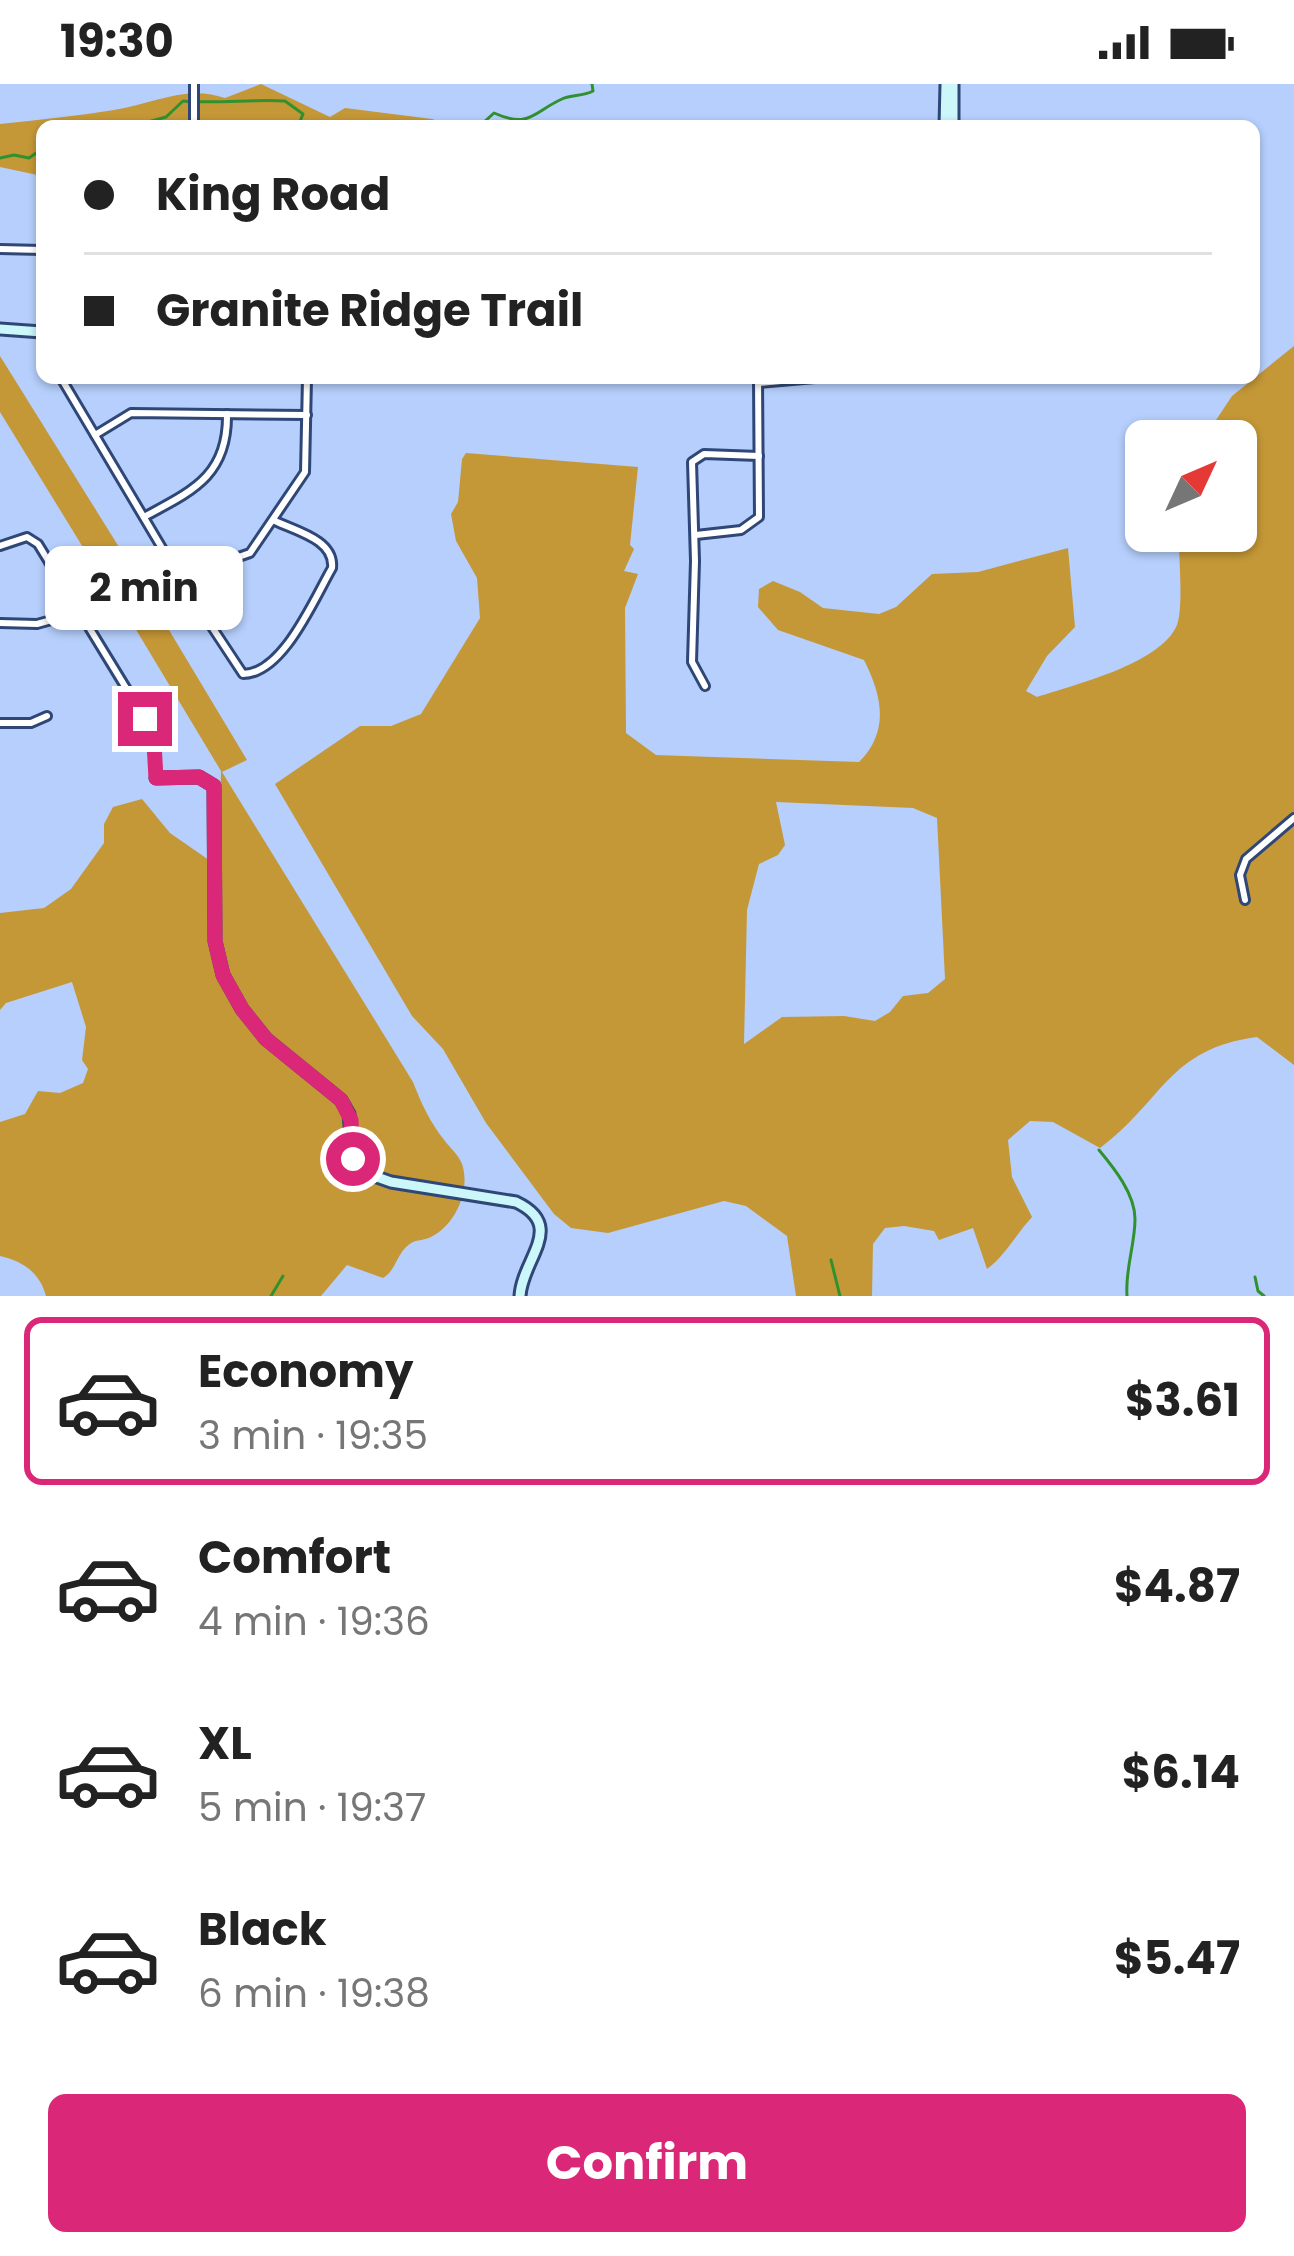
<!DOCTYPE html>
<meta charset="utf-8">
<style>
body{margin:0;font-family:Poppins,sans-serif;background:#f6f6f6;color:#222;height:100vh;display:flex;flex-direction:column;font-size:45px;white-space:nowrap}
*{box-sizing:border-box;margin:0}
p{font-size:39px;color:#767676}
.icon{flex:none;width:66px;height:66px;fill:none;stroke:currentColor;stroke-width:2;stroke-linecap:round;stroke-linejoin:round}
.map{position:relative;height:1212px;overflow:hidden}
.sheet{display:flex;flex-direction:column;background:#fff;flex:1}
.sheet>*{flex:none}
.hud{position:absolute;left:36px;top:36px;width:1224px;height:264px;border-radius:18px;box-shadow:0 3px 9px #0004;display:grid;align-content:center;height:264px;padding:0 48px;background:#fff}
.needle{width:78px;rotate:46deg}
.fabs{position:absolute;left:1125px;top:336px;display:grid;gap:24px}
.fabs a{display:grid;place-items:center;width:132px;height:132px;border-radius:18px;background:#fff;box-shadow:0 3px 9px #0004;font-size:60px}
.end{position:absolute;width:54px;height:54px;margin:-27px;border:15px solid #db2777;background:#fff;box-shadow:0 0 0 6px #fff}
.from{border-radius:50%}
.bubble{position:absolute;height:84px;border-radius:18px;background:#fff;box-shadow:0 3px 9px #0004;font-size:39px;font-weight:700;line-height:84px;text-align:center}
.hud b{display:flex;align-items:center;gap:42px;height:114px;font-size:45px}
.hud b+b{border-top:3px solid #e0e0e0}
.hud i{width:30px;height:30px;background:#222}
ul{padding:21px 0 0;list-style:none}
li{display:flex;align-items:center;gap:36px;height:168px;margin:0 24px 18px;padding:0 24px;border:6px solid transparent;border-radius:18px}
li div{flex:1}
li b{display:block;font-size:45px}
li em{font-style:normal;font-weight:700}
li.current{border-color:#db2777}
li>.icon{width:108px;height:108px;stroke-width:1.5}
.primary-button{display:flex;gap:24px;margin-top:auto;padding:24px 48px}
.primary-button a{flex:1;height:138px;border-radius:18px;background:#db2777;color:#fff;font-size:48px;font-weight:700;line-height:138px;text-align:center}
.status{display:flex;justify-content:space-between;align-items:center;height:84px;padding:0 60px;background:#fff;direction:ltr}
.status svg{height:33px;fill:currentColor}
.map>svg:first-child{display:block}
</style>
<div class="status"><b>19:30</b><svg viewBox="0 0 49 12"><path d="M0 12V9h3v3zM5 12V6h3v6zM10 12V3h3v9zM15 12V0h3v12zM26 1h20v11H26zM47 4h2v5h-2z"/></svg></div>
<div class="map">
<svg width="1294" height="1212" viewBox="0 0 1294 1212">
<rect width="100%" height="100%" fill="#b6cffc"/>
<g fill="#c59837" fill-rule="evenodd">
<path d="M261,0l69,33 15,-9 87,11 18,7h-408v50l-42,-9v-43c38,-4 76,-8 114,-14 38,-6 73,-26 111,-12z"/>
<path d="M1294,262v719l-37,-28c-89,12 -93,63 -157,111l-47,-26 -23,-1 -22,19 4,37 20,40c-15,16 -27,39 -45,52l-14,-41 -34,12 -5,-9 -30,-5 -19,2 -12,16 -1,52h-76l-9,-60 -41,-30 -22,-5 -116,32 -37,-5 -17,-14 -68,-91 -43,-74 -31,-33 -137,-232 85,-58h31l30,-12 59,-96 -3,-40 -21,-37 -5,-27 7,-12 4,-43 4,-6 172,14 -8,78 4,4 -10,22 14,3 -13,34 1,125 30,22 203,7c31,-31 23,-66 5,-102l-86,-30 -20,-23 1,-18 14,-8 27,11 23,16 56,6 17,-7 36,-33 46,-2 90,-24 7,79 -28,29 -21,35 11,6c36,-12 124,-33 140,-72 7,-20 1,-71 2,-94h57v-90h-34l30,-45zM776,718l137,6 24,10 8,161 -17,14 -25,3 -13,16 -15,9 -31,-5 -62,1 -38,27 3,-134 12,-46 19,-9 7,-10z"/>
<polygon points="0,272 142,500 111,509 0,328"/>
<path d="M151,516l96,160 -25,12 191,310c8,21 18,42 32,59 6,8 13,13 17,23 9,27 -7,61 -31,73 -6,3 -13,3 -18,5 -17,9 -15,27 -30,36l-36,-13 -26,31h-275c-6,-23 -23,-35 -46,-40v-134l25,-8 13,-23 22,2 23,-10 5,-14 -6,-9 4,-33 -14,-45 -66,21 -6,7v-97l44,-5 27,-19 33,-46v-19l9,-17 29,-8 28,34 49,34 2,-96 -98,-163z"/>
</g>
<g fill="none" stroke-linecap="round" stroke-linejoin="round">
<g stroke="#31912e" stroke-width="3">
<path d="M134,42l32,-9 17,-16c34,3 68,-2 102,0l18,13 -5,12"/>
<path d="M466,42l17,-3 11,-10c36,16 39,-1 68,-14 10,-5 20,-2 31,-8l-1,-7"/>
<polyline points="0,74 14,71 29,74 42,65"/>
<path d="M1099,1066c15,18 36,44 36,69 0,26 -10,50 -8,77"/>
<polyline points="831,1176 840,1212"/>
<polyline points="1255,1193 1258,1207 1264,1212"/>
<polyline points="271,1212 283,1192"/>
</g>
<g stroke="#2f4777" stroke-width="12">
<g id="street">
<polyline points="194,0 194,42"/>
<polyline points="0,165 42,166"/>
<path d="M61,294l120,202 62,94c40,0 71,-75 89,-106 3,-28 -36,-37 -57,-47"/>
<polyline points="758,299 815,294"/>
<polyline points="95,351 131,329 307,331"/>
<path d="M144,433c48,-26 84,-41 83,-103"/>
<polyline points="696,451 741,446 759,433 758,294"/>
<polyline points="0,462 27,453 38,460 145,635 154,659 156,694"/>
<polyline points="0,539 37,540 80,528 250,469 305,388 307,294"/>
<polyline points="705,602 692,578 695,477 692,378 704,370 759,372"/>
<polyline points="0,639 31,639 47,632"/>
<polyline points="1245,816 1240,791 1246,775 1294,734"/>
</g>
</g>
<g stroke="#2f4777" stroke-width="15">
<g id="secondary">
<polyline points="945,42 946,0"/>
<polyline points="953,42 953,0"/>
<polyline points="0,245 42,248"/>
<path d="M156,694l43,-1 15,9 1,155 8,34 19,34 24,30 75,61 8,14 4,45 7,12 31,11 125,20c51,24 6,57 4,94"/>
</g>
</g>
<use href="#street" stroke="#fff" stroke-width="6"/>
<use href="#secondary" stroke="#cbf7fa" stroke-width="9"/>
</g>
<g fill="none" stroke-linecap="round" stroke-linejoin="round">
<polyline stroke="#db2777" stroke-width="15" points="145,635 154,659 156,694 199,693 214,702 215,857 223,891 242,925 266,955 341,1016 351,1036 353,1075"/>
</g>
</svg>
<div class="fabs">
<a><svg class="needle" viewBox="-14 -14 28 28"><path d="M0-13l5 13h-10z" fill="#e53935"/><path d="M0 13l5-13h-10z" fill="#767676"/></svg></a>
</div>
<i class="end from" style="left:353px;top:1075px"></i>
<i class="end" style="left:145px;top:635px"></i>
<div class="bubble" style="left:45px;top:462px;width:198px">2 min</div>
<div class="hud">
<b><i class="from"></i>King Road</b>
<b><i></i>Granite Ridge Trail</b>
</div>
</div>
<section class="sheet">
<ul>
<li class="current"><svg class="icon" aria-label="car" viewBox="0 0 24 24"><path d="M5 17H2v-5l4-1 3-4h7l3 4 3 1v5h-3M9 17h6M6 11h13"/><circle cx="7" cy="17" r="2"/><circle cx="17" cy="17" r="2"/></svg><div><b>Economy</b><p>3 min · 19:35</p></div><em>$3.61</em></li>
<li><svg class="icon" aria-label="car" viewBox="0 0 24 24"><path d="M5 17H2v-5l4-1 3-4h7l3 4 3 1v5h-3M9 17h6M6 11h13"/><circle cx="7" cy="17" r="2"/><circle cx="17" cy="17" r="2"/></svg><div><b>Comfort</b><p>4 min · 19:36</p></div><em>$4.87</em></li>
<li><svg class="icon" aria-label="car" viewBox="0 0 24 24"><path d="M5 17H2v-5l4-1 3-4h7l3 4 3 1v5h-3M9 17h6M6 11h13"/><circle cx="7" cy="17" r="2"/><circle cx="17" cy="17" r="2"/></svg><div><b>XL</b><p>5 min · 19:37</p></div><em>$6.14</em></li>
<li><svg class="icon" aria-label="car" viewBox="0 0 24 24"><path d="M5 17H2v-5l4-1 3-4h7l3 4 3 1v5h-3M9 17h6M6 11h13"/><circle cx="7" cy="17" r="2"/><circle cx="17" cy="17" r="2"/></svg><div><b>Black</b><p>6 min · 19:38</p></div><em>$5.47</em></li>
</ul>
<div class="primary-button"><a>Confirm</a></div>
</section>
